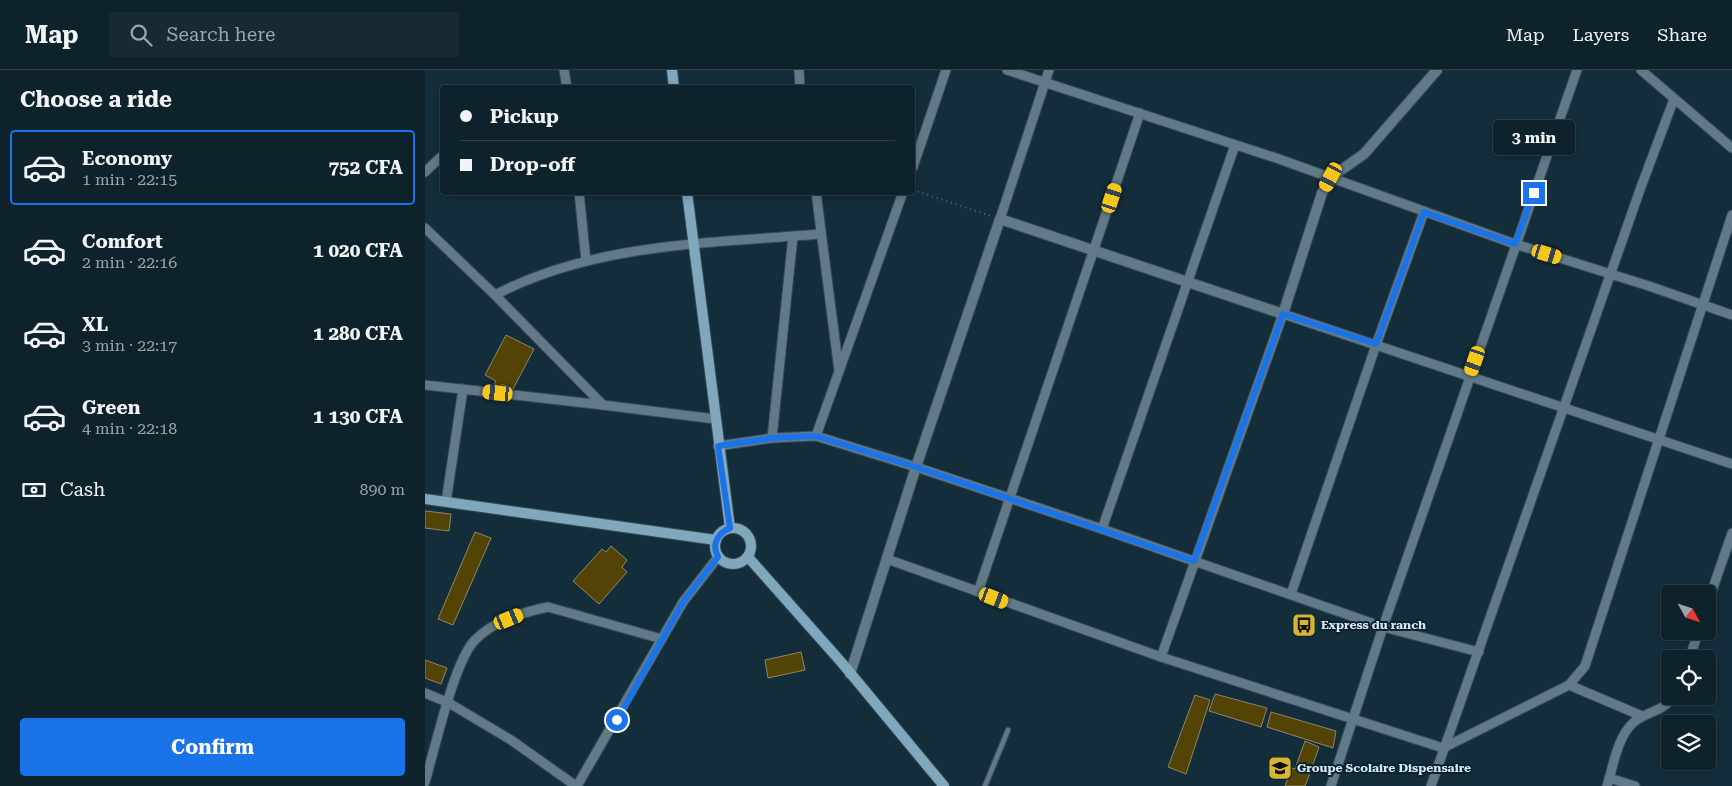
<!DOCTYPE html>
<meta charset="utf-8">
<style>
body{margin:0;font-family:"Roboto Serif",serif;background:#172a34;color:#f1f3f6;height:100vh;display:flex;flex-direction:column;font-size:19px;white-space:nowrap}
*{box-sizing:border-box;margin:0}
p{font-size:16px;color:#9ba4a9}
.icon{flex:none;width:28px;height:28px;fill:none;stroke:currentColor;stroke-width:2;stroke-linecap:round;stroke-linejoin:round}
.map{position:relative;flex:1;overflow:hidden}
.side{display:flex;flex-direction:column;background:#0e222c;width:425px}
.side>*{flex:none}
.banner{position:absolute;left:15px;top:15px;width:475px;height:110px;border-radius:5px;box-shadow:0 2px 8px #0003,0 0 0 1px #2e3f48;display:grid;align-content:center;height:110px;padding:0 20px;background:#0e222c}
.needle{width:32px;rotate:130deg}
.fabs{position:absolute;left:1236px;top:515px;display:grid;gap:10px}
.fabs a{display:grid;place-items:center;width:55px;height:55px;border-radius:5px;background:#0e222c;box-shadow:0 2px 8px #0003,0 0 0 1px #2e3f48;font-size:25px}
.end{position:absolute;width:22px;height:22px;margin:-11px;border:6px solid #1a73e8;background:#fff;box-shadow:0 0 0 2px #fff}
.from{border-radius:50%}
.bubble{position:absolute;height:35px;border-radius:5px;background:#0e222c;box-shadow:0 2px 8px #0003,0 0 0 1px #2e3f48;font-size:16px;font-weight:700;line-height:35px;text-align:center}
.car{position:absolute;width:15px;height:30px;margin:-15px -8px;border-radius:6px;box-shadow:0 0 4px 1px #0007;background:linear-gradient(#f5c518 24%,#345 0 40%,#f5c518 0 76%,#345 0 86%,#f5c518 0)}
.banner b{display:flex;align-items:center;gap:18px;height:48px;font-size:19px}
.banner b+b{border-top:1px solid #2e3f48}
.banner i{width:12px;height:12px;background:#f1f3f6}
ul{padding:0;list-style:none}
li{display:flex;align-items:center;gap:15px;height:75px;margin:0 10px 8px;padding:0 10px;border:2px solid transparent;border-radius:5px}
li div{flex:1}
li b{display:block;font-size:19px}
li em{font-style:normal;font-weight:700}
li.current{border-color:#1a73e8}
li>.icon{width:45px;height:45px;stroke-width:1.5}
h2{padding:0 20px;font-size:22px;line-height:60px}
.pay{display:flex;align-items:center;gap:12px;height:55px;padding:0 20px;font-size:19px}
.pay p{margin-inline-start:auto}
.primary-button{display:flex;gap:10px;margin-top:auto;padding:10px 20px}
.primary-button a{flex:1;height:58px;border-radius:5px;background:#1a73e8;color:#fff;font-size:20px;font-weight:700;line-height:58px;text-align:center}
header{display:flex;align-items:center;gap:30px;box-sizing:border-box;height:70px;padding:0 25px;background:#0e222c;border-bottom:1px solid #2e3f48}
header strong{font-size:24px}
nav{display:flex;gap:28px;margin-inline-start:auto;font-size:18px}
.search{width:350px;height:45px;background:#172a34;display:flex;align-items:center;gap:12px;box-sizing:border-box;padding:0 18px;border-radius:5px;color:#9ba4a9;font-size:19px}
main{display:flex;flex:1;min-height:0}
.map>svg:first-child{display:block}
</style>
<header>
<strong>Map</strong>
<div class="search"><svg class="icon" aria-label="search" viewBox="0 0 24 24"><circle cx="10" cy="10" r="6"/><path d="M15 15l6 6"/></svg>Search here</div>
<nav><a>Map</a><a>Layers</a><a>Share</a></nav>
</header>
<main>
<section class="side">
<h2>Choose a ride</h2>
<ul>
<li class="current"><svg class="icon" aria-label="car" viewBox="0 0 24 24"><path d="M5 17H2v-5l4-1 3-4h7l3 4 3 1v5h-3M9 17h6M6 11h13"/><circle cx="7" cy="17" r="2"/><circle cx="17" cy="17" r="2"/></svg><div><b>Economy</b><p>1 min · 22:15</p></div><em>752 CFA</em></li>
<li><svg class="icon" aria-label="car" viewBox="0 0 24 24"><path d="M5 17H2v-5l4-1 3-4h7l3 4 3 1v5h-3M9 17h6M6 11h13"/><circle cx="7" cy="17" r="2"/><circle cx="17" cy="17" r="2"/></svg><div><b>Comfort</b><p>2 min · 22:16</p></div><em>1 020 CFA</em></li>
<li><svg class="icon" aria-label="car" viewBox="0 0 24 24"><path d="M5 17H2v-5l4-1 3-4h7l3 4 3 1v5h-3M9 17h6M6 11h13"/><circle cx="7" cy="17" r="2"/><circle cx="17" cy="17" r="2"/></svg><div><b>XL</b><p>3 min · 22:17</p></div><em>1 280 CFA</em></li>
<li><svg class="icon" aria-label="car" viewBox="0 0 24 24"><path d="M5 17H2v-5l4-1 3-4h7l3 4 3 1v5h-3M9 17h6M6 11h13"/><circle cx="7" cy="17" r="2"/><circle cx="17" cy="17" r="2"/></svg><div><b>Green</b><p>4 min · 22:18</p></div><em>1 130 CFA</em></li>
</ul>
<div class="pay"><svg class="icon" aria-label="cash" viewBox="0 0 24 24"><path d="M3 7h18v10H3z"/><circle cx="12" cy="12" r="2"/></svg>Cash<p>890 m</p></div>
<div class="primary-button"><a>Confirm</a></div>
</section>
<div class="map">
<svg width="1307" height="716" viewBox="0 0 1307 716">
<rect width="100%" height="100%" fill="#132d3a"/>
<g fill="#534406" stroke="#8e866b">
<polygon points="81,265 109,279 88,319 77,314 75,317 69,314 71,311 60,305"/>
<polygon points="0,441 26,444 24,461 0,458"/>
<polygon points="50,462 66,468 28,555 13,549"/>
<polygon points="186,476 202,490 197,497 202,502 174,534 148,511 177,479 181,482"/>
<polygon points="376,582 380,600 343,608 340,590"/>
<polygon points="0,590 22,598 16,614 0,608"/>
<polygon points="790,624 842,638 836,657 784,641"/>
<polygon points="770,625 785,630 761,704 743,697"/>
<polygon points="846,642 911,661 908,678 842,657"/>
<polygon points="880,671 894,677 885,703 870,699"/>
<polygon points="867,698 885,703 880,716 860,716"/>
</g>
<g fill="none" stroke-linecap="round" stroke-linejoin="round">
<g stroke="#324b57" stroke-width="7">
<polyline id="service" points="560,716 583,660"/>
</g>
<g stroke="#324b57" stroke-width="11">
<g id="minor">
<polyline points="139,0 142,18"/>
<polyline points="374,0 375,18"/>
<polyline points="582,0 854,89 1090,174 1224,216 1307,245"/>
<polyline points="1216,0 1307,78"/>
<polyline points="488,97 521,0"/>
<polyline points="0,102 18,85"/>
<polyline points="154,122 161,191"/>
<polyline points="391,122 414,301"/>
<polyline points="575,149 624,0"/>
<polyline points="0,158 70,225 178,335 290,349"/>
<path d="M70,225c99,-52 217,-52 326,-61"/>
<polyline points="0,315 178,335"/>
<polyline points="391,366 478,122"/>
<polyline points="347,368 368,166"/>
<polyline points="293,376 347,368 391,366 491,397 677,459 958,557 1054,582"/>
<polyline points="21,432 38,319"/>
<polyline points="677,459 810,75"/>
<polyline points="462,489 736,587 1018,678 1144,615 1160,596 1307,145"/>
<polyline points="553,522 715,43"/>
<polyline points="866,524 951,275 999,142"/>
<polyline points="1282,535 1307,463"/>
<polyline points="736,587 858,244 1307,394"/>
<polyline points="1264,589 1274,561"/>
<polyline points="1144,615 1217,646"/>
<polyline points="0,623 24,633 86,670 151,716"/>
<polyline points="1184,708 1210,716"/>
<path d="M0,712c10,-33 29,-121 50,-142 18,-19 49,-28 73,-33l114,32"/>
<polyline points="152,716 258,532 293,487"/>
<polyline points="906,716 958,557 1152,0"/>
<polyline points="1006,716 1216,117 1249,29"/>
<path d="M1182,716c7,-22 10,-49 27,-64 13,-11 30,-10 39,-26"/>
</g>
</g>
<g stroke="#324b57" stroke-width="12">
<polyline id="tertiary" points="425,604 491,397 575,149 858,244 897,123 906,107 939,84 1012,0"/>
</g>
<g stroke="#324b57" stroke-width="12">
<g id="secondary">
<polyline points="247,0 249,18"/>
<polyline points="262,122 305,458"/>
<polyline points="0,429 291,470"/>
<circle cx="308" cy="476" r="18"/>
<polyline points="323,487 417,593 519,716"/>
</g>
</g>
<polyline stroke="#546b76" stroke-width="2" stroke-dasharray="1 4" stroke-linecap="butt" points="488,120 566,146"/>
<use href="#service" stroke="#627a87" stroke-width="4.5"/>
<use href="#minor" stroke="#627a87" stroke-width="9"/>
<use href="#tertiary" stroke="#627a87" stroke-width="10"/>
<use href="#secondary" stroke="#80a7bc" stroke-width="10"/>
</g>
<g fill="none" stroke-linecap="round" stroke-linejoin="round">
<path stroke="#1a73e8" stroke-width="6" d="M192,650l66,-118 35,-45c-7,-13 0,-24 12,-29l-12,-82 54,-8 44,-2 100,31 278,94 89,-247 93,30 48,-132 91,32 19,-51"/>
</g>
<defs>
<g id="bus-square" transform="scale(1.25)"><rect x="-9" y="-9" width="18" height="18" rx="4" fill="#d6b534" stroke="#092430"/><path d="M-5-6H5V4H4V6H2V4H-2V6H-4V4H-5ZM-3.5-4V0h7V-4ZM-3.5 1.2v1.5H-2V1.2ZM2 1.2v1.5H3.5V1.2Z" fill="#111"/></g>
<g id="school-square" transform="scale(1.25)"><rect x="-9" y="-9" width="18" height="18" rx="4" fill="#d6b534" stroke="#092430"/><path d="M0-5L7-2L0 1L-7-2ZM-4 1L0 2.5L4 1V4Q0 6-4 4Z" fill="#111"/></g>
</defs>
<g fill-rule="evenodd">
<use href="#bus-square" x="879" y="555"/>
<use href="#school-square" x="855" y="698"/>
</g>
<g text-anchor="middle" stroke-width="4" stroke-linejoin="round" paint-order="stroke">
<g font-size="12" font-weight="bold" fill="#d7e6ef" stroke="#092430" text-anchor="start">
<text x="896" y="559">Express du ranch</text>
<text x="872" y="702">Groupe Scolaire Dispensaire</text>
</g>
</g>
</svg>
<div class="fabs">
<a><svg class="needle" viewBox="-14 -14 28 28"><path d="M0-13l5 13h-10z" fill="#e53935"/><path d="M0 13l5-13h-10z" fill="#9ba4a9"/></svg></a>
<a><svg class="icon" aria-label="locate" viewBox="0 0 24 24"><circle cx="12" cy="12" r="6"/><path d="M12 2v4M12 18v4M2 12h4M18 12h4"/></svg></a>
<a><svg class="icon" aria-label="layers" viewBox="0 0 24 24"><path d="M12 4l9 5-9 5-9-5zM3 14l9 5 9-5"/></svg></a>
</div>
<i class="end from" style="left:192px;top:650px"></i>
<i class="end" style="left:1109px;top:123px"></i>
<div class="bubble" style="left:1068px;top:50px;width:82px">3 min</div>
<i class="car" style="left:906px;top:107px;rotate:208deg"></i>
<i class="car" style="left:687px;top:128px;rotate:18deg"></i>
<i class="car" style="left:1122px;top:184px;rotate:107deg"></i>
<i class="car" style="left:1050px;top:291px;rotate:199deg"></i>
<i class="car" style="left:73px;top:323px;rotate:276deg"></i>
<i class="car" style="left:569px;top:528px;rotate:111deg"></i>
<i class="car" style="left:84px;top:549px;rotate:68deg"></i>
<div class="banner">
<b><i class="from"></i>Pickup</b>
<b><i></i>Drop-off</b>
</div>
</div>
</main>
